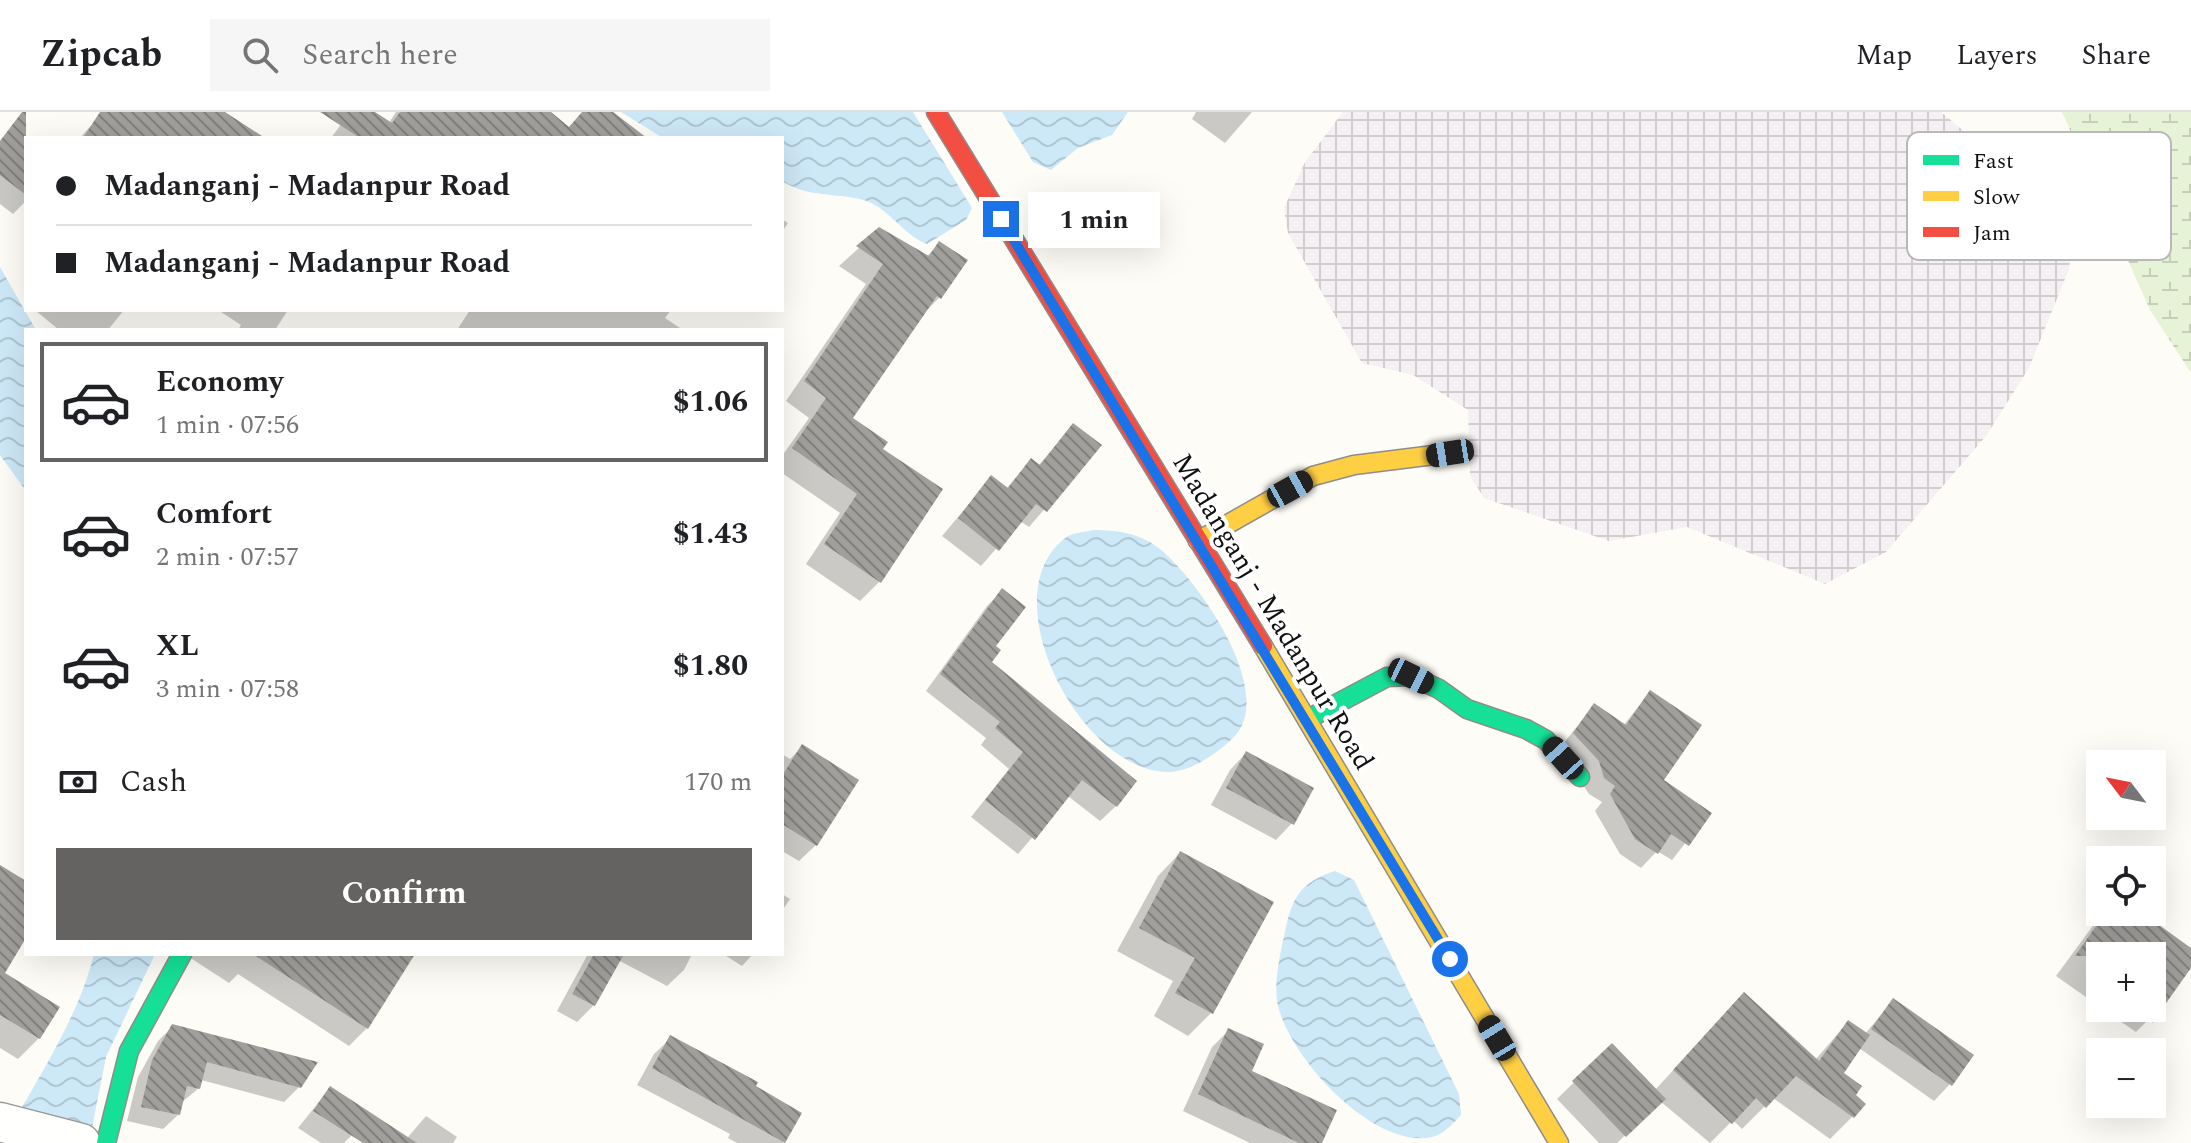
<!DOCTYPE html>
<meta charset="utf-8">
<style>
body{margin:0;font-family:Spectral,serif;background:#f6f6f6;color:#202124;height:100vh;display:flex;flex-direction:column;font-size:30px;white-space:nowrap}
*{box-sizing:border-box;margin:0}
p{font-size:26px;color:#757577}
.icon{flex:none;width:44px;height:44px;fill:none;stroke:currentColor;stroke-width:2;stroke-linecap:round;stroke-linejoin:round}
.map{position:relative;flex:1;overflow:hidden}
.details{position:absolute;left:24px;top:216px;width:760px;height:628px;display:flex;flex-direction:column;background:#fff;border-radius:0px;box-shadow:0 8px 32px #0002}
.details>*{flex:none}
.banner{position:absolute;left:24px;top:24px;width:760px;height:176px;border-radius:0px;box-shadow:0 8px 32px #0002;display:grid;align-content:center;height:176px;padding:0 32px;background:#fff}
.needle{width:52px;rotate:302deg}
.buttons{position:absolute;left:2086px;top:638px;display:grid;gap:16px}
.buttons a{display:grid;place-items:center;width:80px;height:80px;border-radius:0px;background:#fff;box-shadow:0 8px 32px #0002;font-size:40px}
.end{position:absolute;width:36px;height:36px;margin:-18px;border:10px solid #1a73e8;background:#fff;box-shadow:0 0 0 4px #fff}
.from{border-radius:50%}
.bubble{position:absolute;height:56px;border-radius:0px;background:#fff;box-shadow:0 8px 32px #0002;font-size:26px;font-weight:700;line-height:56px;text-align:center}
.car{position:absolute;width:24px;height:48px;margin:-24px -12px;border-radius:10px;box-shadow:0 0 6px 2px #0007;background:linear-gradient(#222 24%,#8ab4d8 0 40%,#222 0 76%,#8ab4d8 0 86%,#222 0)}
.banner b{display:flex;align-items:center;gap:28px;height:76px;font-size:30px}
.banner b+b{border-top:2px solid #e0e0e0}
.banner i{width:20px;height:20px;background:#202124}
ul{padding:14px 0 0;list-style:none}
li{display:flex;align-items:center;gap:24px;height:120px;margin:0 16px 12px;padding:0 16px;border:4px solid transparent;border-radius:0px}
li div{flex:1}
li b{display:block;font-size:30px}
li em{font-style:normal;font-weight:700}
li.current{border-color:#646362}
li>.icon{width:72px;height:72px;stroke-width:1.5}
.pay{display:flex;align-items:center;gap:20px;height:88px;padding:0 32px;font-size:30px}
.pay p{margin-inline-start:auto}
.button{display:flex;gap:16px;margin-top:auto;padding:16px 32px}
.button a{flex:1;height:92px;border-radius:0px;background:#646362;color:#fff;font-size:32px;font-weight:700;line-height:92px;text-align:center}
header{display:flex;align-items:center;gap:48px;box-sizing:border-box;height:112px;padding:0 40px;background:#fff;border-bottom:2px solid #e0e0e0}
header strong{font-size:38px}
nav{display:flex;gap:44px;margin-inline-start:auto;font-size:28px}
.search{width:560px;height:72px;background:#f6f6f6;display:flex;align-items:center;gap:20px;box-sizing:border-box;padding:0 28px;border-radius:0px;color:#757577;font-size:30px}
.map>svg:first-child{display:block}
</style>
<header>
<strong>Zipcab</strong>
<div class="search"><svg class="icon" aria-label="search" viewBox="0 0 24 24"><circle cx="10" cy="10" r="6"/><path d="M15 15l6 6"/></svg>Search here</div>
<nav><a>Map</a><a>Layers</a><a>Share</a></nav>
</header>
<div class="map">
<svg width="2191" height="1031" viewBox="0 0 2191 1031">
<defs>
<pattern id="industrial-grid" width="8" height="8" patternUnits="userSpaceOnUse" patternTransform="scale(2)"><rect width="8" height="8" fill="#f5f0f3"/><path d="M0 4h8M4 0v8" fill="none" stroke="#d1cdcf"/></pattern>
<pattern id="wetland-marsh" width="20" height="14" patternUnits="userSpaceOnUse" patternTransform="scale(2)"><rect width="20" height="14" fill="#e7f3d7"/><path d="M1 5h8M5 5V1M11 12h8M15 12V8" fill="none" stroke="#c5cfb8"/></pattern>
<pattern id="water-waves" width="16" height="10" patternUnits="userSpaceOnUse" patternTransform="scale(2)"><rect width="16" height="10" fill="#cde8f7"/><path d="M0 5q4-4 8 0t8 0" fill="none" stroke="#afc6d3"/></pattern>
<pattern id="building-back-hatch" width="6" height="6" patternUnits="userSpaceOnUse" patternTransform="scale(2)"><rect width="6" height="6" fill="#a19f9c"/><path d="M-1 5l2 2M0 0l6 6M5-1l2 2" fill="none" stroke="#82807e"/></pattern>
</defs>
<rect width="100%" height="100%" fill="#fdfcf7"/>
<polygon fill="url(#industrial-grid)" points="1343,0 1941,0 2060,100 2072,134 2069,157 2029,256 1986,324 1886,440 1825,472 1687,415 1609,429 1484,386 1470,364 1468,298 1413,263 1362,251 1288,121 1284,96 1305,50"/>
<polygon fill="url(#wetland-marsh)" points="2062,0 2191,0 2191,261 2150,198"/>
<g fill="url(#water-waves)">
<path d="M621,0h292l59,96 -6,12 -39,24c-26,-10 -38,-38 -67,-45 -26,-6 -54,-2 -78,-18v-43h-119z"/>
<polygon points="1002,0 1128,0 1112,23 1078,36 1051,58 1033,50"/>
<polygon points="0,155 36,218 26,218 26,379 0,343"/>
<path d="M1093,418c24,0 48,3 68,20 36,29 119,145 71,189 -16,15 -40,32 -63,33 -87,1 -179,-174 -105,-233 6,-6 20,-7 29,-9z"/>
<path d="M1335,759l19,9 105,214 2,21c-10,11 -20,22 -35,23 -58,5 -135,-80 -148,-132 -5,-23 2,-51 7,-74 7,-35 16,-50 50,-61z"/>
<path d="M94,842h61l-49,103 -17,86 -77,-18c30,-54 67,-110 82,-171z"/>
</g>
<g fill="#0003">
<polygon points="138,0 221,0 239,26 80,26 101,2"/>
<polygon points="350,0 371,0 389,11 396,0 548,0 568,16 596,0 610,0 644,26 331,26"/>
<polygon points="1196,0 1252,0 1225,31 1192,7"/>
<polygon points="0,32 26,52 26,89 13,102 0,92"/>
<polygon points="782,107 788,111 782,120"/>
<polygon points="880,117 926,145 940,131 965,148 939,186 921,204 850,306 880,338 879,470 860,489 806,452 840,401 782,361 782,344 809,306 786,289 866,172 839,154"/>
<polygon points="35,198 124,198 108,218 59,218"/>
<polygon points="218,198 288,198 275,218 238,218 241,213"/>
<polygon points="470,198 671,198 665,206 683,218 457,218"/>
<polygon points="1073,313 1099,334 1029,415 1020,409 981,454 942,424 991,366 1006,377 1031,348 1038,354"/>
<polygon points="1002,479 989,550 1116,694 1100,709 1068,684 1018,742 971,705 1009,657 981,633 986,626 926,579 987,494"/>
<polygon points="1650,580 1662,668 1709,701 1672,748 1657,739 1641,756 1620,742 1595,699 1602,690 1589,682 1559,637 1594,593 1623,614"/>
<polygon points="803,634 816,733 799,749 782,739 782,642 790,647"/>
<polygon points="1246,641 1292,711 1276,728 1211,693 1230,658"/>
<polygon points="1180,741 1271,791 1211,901 1188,924 1154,904 1173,869 1117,839 1158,764"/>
<polygon points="0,756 26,771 26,822 2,862 39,926 18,947 0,936"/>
<polygon points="782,782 790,787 782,799"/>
<polygon points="2103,800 2137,800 2191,838 2191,852 2160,896 2136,920 2101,896 2152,896 2152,844 2100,844 2100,895 2056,864"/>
<polygon points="190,842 410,842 367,916 349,934 238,862 229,871 189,845"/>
<polygon points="588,842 692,842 684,858 667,874 618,848 594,893 577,910 557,899"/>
<polygon points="723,842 753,842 742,854"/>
<polygon points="1893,888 1950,972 1934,989 1859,936 1841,961 1853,983 1853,1004 1830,1027 1773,986 1742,1017 1733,1008 1710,1031 1660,989 1617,1031 1599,1031 1557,987 1612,933 1655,978 1722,905 1815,948 1848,910 1865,922"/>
<polygon points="173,914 299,975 284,990 201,968 199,976 181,991 179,1002 163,1017 127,1009 138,965 158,929"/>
<polygon points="1228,919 1249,960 1320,1031 1250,1031 1183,999 1212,935"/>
<polygon points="671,926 800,1002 783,1031 737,1031 728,1026 730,1022 637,973 654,942"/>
<polygon points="330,976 351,1024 344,1031 321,1031 298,1016"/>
<polygon points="426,1004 457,1025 453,1031 403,1031"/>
</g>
<g fill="url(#building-back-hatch)">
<polygon points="22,0 26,0 26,83 0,63 0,29"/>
<polygon points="100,0 225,0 265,26 83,26"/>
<polygon points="320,0 375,0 392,11 400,0 551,0 569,15 582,0 613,0 647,26 360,26"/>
<polygon points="879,115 929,144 939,129 968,148 941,187 937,184 853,306 888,330 883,337 943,377 881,471 824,432 857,382 792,336 826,286 804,269 883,152 856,134"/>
<polygon points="1073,311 1102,333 1047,400 1036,392 999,439 958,406 991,363 1008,376 1031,346 1040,353"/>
<polygon points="1002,476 1026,495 996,534 1001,538 992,550 1137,669 1117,695 1082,668 1035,728 985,688 1023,640 995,616 1000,610 940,562"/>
<polygon points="1650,578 1702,613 1664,668 1712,701 1689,734 1671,722 1658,742 1635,727 1610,682 1615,674 1604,666 1599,649 1573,621 1594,591 1626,613"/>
<polygon points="802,632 859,668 817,734 782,712 782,664"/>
<polygon points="1246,639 1314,676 1294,713 1226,676"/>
<polygon points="1180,739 1274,790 1213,902 1175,881 1195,846 1139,816"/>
<polygon points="0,753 26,769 26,826 5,861 60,895 40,927 0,903"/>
<polygon points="2106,800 2141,800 2191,836 2191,856 2152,911 2152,844 2075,844"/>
<polygon points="253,842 415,842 368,917"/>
<polygon points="594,842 624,842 595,894 572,882"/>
<polygon points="1744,880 1819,949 1848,908 1870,923 1844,961 1862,974 1856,983 1866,992 1854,1006 1796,964 1766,996 1756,986 1732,1012 1673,958"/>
<polygon points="1893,886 1974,943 1952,974 1871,917"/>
<polygon points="172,912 318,950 301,976 207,950 200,977 187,974 180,1003 141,995 152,948"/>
<polygon points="1228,916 1264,932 1252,959 1337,998 1322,1031 1299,1031 1198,982"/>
<polygon points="670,923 758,970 756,974 802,1001 785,1031 652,956"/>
<polygon points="1612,931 1666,987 1626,1025 1572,969"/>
<polygon points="330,974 417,1031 363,1031 313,999"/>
</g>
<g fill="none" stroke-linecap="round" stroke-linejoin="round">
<g stroke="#979795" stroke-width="41">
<polyline id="street" points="0,1010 81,1031"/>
</g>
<g stroke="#8e8d8b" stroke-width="21">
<g id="fast">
<polyline points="1308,607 1387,565 1411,564 1439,577 1467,597 1526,617 1546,628 1580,665"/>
<polyline points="106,1031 129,939 182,842"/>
</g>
</g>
<g stroke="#8e8d8b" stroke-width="21">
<g id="slow">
<polyline points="1198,429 1313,364 1354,353 1450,341"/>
<polyline points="1263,534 1559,1031"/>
</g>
</g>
<g stroke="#8e8d8b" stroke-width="21">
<polyline id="jam" points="936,0 1263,534"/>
</g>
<use href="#street" stroke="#fffffe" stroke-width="38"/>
<use href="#fast" stroke="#16e098" stroke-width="18"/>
<use href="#slow" stroke="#ffcf43" stroke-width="18"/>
<use href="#jam" stroke="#f24e42" stroke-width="18"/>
</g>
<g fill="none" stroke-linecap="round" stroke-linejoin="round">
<polyline stroke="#1a73e8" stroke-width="10" points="1001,107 1450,847"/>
</g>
<g text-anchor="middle" stroke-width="8" stroke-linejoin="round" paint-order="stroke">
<g font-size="28" fill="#111" stroke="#fff">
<text transform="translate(1274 499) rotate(59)" y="10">Madanganj - Madanpur Road</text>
</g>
</g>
<rect x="1907" y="20" width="264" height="128" rx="12" fill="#fff" stroke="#b8b8b8" stroke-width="2"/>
<rect x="1923" y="43" width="36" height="10" fill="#16e098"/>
<rect x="1923" y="79" width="36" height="10" fill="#ffcf43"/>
<rect x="1923" y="115" width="36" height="10" fill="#f24e42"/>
<g font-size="22" fill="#111">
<text x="1973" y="56">Fast</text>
<text x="1973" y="92">Slow</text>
<text x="1973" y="128">Jam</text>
</g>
</svg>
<div class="buttons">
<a><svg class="needle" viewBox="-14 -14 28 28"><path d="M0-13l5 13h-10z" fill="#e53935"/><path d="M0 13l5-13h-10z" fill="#757577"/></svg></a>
<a><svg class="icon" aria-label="locate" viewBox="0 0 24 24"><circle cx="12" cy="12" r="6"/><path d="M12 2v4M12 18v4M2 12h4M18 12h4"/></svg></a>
<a>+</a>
<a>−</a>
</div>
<i class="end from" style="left:1450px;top:847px"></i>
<i class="end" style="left:1001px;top:107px"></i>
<div class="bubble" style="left:1028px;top:80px;width:132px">1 min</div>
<i class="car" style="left:1450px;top:341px;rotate:261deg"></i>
<i class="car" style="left:1290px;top:377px;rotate:61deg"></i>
<i class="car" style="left:1411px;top:564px;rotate:116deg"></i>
<i class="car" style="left:1563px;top:646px;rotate:318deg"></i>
<i class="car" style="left:1497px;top:926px;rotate:329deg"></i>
<div class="banner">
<b><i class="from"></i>Madanganj - Madanpur Road</b>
<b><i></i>Madanganj - Madanpur Road</b>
</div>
<section class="details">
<ul>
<li class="current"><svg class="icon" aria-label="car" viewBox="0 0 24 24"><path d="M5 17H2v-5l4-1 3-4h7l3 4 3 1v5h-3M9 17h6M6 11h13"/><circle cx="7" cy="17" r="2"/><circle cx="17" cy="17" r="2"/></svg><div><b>Economy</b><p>1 min · 07:56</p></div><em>$1.06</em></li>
<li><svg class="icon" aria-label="car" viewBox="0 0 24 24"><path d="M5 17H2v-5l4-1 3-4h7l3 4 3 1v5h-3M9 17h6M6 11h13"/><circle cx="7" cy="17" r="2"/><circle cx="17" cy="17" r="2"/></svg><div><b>Comfort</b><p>2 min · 07:57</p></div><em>$1.43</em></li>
<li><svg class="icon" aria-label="car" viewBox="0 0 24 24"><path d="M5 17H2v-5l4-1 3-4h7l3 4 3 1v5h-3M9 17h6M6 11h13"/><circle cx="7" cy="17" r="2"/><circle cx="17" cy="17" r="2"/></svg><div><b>XL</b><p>3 min · 07:58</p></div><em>$1.80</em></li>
</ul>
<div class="pay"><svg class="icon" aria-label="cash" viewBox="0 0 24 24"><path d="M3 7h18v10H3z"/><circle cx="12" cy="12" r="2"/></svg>Cash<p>170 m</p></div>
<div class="button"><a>Confirm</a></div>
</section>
</div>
